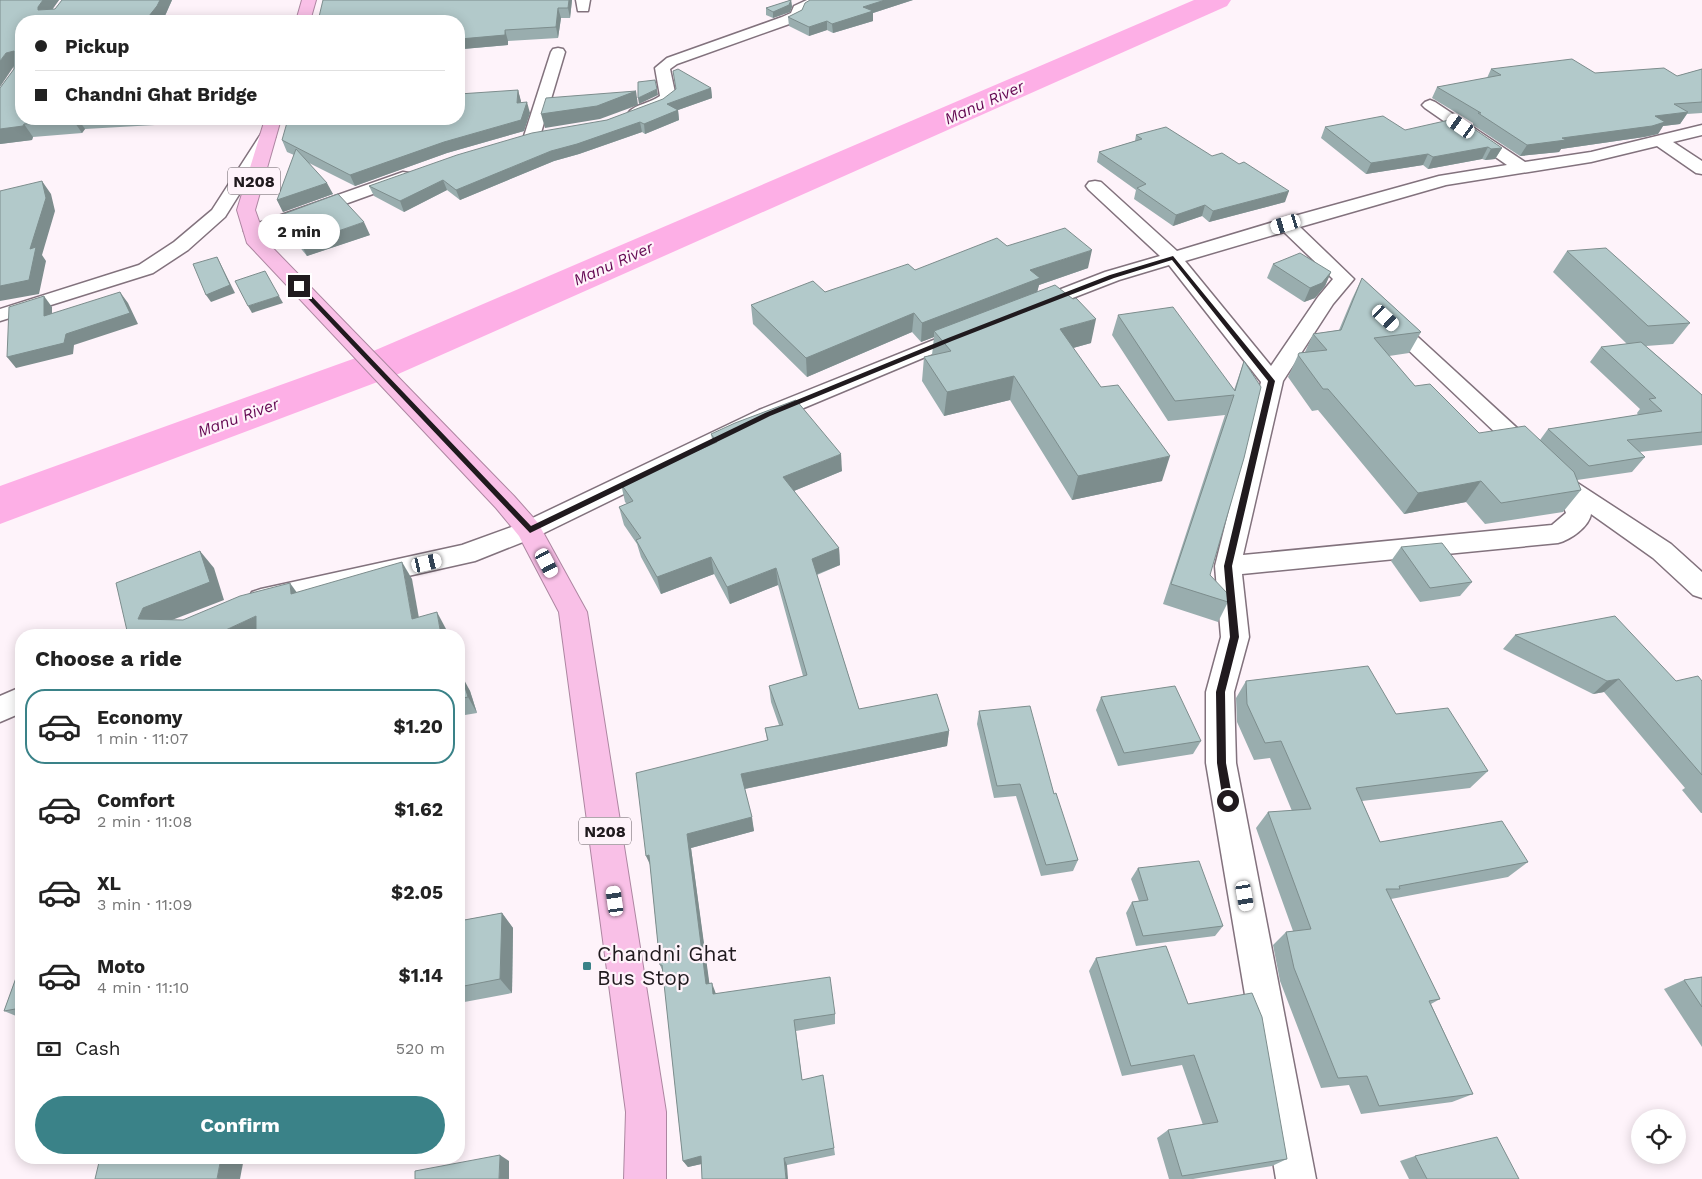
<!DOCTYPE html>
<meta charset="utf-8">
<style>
body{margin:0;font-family:"Work Sans",sans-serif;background:#f2f2f2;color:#222;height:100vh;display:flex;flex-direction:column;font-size:19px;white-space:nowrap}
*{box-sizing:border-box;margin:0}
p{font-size:16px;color:#767676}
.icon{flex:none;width:28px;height:28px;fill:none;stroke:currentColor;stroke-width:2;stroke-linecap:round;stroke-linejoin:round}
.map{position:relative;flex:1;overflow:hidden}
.drawer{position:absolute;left:15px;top:629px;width:450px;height:535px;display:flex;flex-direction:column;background:#fff;border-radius:20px;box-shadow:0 2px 12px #0003}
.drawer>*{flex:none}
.guide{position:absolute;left:15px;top:15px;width:450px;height:110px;border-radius:20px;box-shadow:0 2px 12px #0003;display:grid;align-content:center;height:110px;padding:0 20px;background:#fff}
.buttons{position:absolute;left:1631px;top:1109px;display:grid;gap:10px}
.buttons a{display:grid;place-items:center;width:55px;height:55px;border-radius:50%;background:#fff;box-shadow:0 2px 12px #0003;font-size:25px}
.end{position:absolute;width:22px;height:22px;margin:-11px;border:6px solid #201a1e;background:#fff;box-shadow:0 0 0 2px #fff}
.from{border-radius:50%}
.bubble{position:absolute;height:35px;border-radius:18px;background:#fff;box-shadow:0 2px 12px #0003;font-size:16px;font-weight:700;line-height:35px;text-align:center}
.car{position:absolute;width:15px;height:30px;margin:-15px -8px;border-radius:6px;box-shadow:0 0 4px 1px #0007;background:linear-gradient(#fff 24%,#345 0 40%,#fff 0 76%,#345 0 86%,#fff 0)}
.guide b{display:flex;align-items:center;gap:18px;height:48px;font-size:19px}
.guide b+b{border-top:1px solid #e0e0e0}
.guide i{width:12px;height:12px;background:#222}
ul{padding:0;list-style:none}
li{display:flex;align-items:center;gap:15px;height:75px;margin:0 10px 8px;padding:0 10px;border:2px solid transparent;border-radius:20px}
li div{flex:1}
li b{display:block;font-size:19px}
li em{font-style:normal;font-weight:700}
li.on{border-color:#3a8288}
li>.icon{width:45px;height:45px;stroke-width:1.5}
h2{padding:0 20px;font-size:22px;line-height:60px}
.pay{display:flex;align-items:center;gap:12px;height:55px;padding:0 20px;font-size:19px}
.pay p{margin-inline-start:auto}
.action{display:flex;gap:10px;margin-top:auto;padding:10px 20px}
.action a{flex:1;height:58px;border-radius:30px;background:#3a8288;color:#fff;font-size:20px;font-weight:700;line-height:58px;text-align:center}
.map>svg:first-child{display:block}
</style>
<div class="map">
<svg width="1702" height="1179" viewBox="0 0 1702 1179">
<rect width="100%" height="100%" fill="#fef3fa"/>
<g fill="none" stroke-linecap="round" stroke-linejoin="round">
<polygon fill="#fdafe6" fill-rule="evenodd" points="1194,0 1231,0 1227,6 396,375 0,524 0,486 364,355"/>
<g stroke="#82727d" stroke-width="3">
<g id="street">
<polygon points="576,0 590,0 588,11 578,11"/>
<path d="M807,0h18l-21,11 -3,7 -9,5 -115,41 -7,5 6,28c-8,11 -31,22 -44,18l-3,-3c7,-8 22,-9 31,-16l-5,-28 12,-10 115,-41 9,-4 3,-7z"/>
<polygon points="558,48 563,49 565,52 540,136 538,139 526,139 524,136 551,52 553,49"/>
<path d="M1430,100l5,2 90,60 66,-10 111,-27v10l-29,7 29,19v13l-6,-1 -39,-27 -66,16 -145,23 -146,42 54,52 -21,25 -50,77 -40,174 309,-30 14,-12 -8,-21 -177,-168 -3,-4 3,-4 7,-2 7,2 181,166 95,62 31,28v26l-9,-3 -40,-37 -62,-44c-2,13 -21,26 -33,29l-316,31 7,63 -15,55 2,71 80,416h-40l-70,-416v-71l15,-55 -6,-71 46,-184 -92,-117 -50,15 -80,31 -7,2 -7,-2 -3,-4 3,-4 80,-31 55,-16 -71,-66 -3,-4 3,-4 6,-1 6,1 76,69 103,-31 159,-44 68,-11 -82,-57 -3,-3 3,-3zM1284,232l49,47 -15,18 -47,69 -86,-105z"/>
<polygon points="267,132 273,134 275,137 225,217 188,250 153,273 0,321 0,309 139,265 174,242 212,210 261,134"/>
<polygon points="403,172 409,173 412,177 409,181 259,235 253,236 247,235 244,231 247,227"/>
<polygon points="966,327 973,329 976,333 973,337 775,420 538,536 475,561 261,609 252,606 248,599 252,592 261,589 462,545 520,524 759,410"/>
<polygon points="21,687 21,713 0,722 0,696"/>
</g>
</g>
<g stroke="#ad86a1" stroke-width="2">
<g id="highway">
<polygon points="302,0 316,0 310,21 296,21"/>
<polygon points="265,119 281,119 255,210 266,241 514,496 538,523 587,612 666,1112 666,1179 624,1179 626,1112 559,612 519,536 496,508 247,243 237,210"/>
</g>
</g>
<use href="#street" fill="#fff" fill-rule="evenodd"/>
<use href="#highway" fill="#f9c0e7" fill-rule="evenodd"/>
</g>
<g fill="#99adae">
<polygon points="0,0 59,0 52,9 55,9 62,0 172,0 164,18 162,21 21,21 21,119 160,119 155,125 85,129 82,133 33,137 32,140 0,144 0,88 14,69"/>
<polygon points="323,0 572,0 570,18 561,18 558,38 508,41 508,45 463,49 459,67 459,21"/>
<polygon points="791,0 792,7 790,12 773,18 766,15 766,8"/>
<polygon points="810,0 913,0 873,13 873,21 833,33 827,30 809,36 789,26 788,17 802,10"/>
<polygon points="1491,69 1677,76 1702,69 1702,113 1687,114 1680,124 1663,126 1658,134 1644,137 1561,149 1559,152 1520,156 1473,125 1473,123 1432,98 1437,87 1487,78"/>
<polygon points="711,88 712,98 678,110 679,120 645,134 642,132 579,154 554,161 460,200 447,190 404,212 374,196 369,186 607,120"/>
<polygon points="518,90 521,103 530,113 524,131 447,153 355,186 309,163 333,194 283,212 277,200 294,155 287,152 282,140"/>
<polygon points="1325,127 1405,130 1502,148 1495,159 1485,160 1482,159 1428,169 1423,165 1366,174 1321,138"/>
<polygon points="1136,135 1285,202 1209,222 1202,216 1173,226 1134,199 1136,190 1097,162 1099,152 1135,141"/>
<polygon points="278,216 370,235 307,256 284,228"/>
<polygon points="1007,246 1088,268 1039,285 1037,291 1091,343 1073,348 1162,481 1072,500 1010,400 944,416 922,381 924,357 932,355 934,337 921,342 912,332 807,377 753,324 751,305 825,292 915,270"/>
<polygon points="1567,251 1690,323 1673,344 1646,346 1702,395 1702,445 1639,452 1645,457 1632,472 1577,480 1581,490 1563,512 1485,524 1466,502 1404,514 1318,410 1312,411 1288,377 1298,355 1305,352 1313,334 1339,330 1352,299 1362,278 1421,332 1409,353 1389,356 1415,386 1479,433 1540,440 1548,429 1638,415 1637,413 1640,409 1590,362 1601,347 1627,344 1553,272"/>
<polygon points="1273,264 1331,272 1325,286 1315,298 1304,302 1267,278"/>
<polygon points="1118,315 1234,390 1244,361 1210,575 1228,602 1218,622 1163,604 1225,415 1168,421 1112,335"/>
<polygon points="711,434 842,471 794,491 839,548 840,565 817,575 859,709 949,731 947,746 745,789 754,831 691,848 709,984 716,994 835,1014 835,1024 796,1031 802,1079 834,1148 835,1155 787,1165 701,1164 688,1167 683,1161 663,972 660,965 650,864 767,740 765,728 779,725 771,702 769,686 803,676 778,585 730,604 714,574 661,594 641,557 637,544 624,525 619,507 627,504 625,502 621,484 713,444"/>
<polygon points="1401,547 1472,582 1460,596 1420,602 1391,561"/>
<polygon points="1515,635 1676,681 1702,681 1702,813 1701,813 1682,790 1685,788 1604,692 1593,694 1503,649"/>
<polygon points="459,675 470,691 477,713 459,716"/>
<polygon points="1246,681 1396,714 1488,771 1470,788 1362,801 1380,842 1528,862 1508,877 1391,899 1440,999 1431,1004 1473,1094 1452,1102 1361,1114 1349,1085 1321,1088 1280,981 1273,945 1286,932 1293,931 1256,828 1268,812 1292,811 1270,758 1254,760 1237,722 1236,698"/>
<polygon points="1101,697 1201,741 1193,754 1118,766 1096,710"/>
<polygon points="979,711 1054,794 1078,860 1073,871 1041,876 1016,796 994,798 977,724"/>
<polygon points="1138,868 1223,926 1215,936 1136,946 1126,913 1132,902 1139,901 1131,879"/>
<polygon points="502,913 513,928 512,993 459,1003 459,921"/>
<polygon points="1096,958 1188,1004 1287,1159 1272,1166 1193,1179 1169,1179 1157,1138 1168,1130 1203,1125 1182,1065 1122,1076 1089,971"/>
<polygon points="21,964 21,1018 4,1011"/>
<polygon points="1702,977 1702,1047 1664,989 1684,980"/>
<polygon points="1415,1156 1519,1179 1409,1179 1400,1161"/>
</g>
<g fill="#7d8d8d">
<polygon points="43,0 59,0 45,20 38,10 38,7"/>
<polygon points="160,0 172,0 164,18 162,21 145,21"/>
<polygon points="569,0 572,0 570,18 568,8"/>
<polygon points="791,0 792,7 790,12 773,18 773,12"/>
<polygon points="885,0 913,0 873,13 873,21 833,33 832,24 863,7"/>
<polygon points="558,8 561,18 558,38 556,27"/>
<polygon points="827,21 827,30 809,36 809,27"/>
<polygon points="505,30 508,41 508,45 463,49 459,67 459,43 460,39"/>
<polygon points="14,51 14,66 0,87 0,61 6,53"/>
<polygon points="711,88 712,98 678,110 679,120 645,134 644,124 667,104"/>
<polygon points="657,89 658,95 639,104 638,98"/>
<polygon points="518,90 521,101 520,114 517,103"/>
<polygon points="636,91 638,105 600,119 545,128 541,114"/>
<polygon points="527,102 530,113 524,131 447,153 355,186 350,175"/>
<polygon points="1688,112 1680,124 1663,126 1658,134 1644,137 1561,149 1559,152 1520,156 1527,145 1562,138 1655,116"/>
<polygon points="74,119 78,119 85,129 82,133 73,120"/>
<polygon points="152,119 160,119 155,125"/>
<polygon points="640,122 642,132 579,154 554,161 460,200 456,190 551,151"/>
<polygon points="24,124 33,137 32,140 0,144 0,129"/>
<polygon points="1488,147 1482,159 1428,169 1433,157"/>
<polygon points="1502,148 1495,159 1485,160 1491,149"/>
<polygon points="1428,154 1423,165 1366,174 1371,163"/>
<polygon points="443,180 447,190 404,212 400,201"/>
<polygon points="42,181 51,194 55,211 42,255 46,261 39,294 0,301 0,286 30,249"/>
<polygon points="327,183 333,194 283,212 277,200"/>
<polygon points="1289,191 1285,202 1209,222 1213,211"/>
<polygon points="1205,205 1202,216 1173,226 1176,215"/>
<polygon points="364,222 370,235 307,256 301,244"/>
<polygon points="1092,250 1088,268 1039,285 1036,297 934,331 934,337 921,342 922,323 1030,270"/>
<polygon points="217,257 235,293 211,302 206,295"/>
<polygon points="1331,272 1325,286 1315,298 1304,302 1310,288"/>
<polygon points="120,292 128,303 138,324 74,345 73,354 16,368 7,357 66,334"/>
<polygon points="44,296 52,307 52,327 44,316"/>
<polygon points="279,296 283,303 252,313 248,306"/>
<polygon points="914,313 912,332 807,377 806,358"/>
<polygon points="1096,319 1091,343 1055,353 1060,329"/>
<polygon points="1014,376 1010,400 944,416 947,392"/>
<polygon points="841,454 842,471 784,495 783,477"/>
<polygon points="1170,456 1162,481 1072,500 1078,476"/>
<polygon points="1481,481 1466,502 1404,514 1418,493"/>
<polygon points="839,548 840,565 812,576 812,559"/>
<polygon points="200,551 214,568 224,600 159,625 138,619 143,608"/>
<polygon points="711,557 714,574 661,594 657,577"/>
<polygon points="402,562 412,579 422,635 412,619"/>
<polygon points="776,568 778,585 730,604 727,587"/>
<polygon points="290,583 303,601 291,594"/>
<polygon points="437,612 446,629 447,635 441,635"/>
<polygon points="256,616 265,635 215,635"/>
<polygon points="461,674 470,691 477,713 468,697"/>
<polygon points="1619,679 1604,692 1593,694 1607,681"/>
<polygon points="949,731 947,746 744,789 741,774"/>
<polygon points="752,817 754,831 691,848 711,995 706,984 687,834"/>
<polygon points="649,855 652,869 646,856"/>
<polygon points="502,913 513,928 512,993 500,979"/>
<polygon points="712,983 716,994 713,994"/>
<polygon points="500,1155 509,1161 509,1179 499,1179"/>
<polygon points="701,1156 706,1163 688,1167 683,1161"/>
<polygon points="221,1158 244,1158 240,1179 217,1179"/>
<polygon points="784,1158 787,1165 788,1179 786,1179"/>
</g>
<g fill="#b2c9ca" stroke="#7d8d8d">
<polygon points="0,0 43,0 38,7 38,10 55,9 62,0 160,0 157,6 145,21 21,21 21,119 74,119 73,120 24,124 23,126 0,129 0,88 14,69 14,51 6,53 0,61"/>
<polygon points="323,0 569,0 568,8 558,8 556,27 505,30 505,35 460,39 459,43 459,21 318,21"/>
<polygon points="791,0 789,5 773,12 766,8"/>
<polygon points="810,0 885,0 863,7 873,11 832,24 827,21 809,27 788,17 802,10 805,3"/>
<polygon points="1572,59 1595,73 1664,68 1677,76 1702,69 1702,102 1674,104 1688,112 1655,116 1665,122 1652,126 1562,138 1566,140 1527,145 1478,113 1481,113 1437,87 1501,75 1491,69"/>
<polygon points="678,69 711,88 667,104 678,110 644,124 640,122 577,144 551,151 456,190 443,180 400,201 369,186 457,155 532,133 607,120 663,99 676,89 673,71"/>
<polygon points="655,80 657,89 638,98 638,82"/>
<polygon points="518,90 517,103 527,102 521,120 444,142 350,175 282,140 288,119 459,119 459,94"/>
<polygon points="636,91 597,106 541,114 546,98"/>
<polygon points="1383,116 1405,130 1458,118 1502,148 1491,149 1488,147 1433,157 1428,154 1371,163 1325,127"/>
<polygon points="1166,127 1212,156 1222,153 1239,164 1244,162 1289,191 1213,211 1205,205 1176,215 1137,188 1146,184 1099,152 1142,139 1136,135"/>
<polygon points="296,149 327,183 277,200"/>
<polygon points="42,181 46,198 30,249 36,247 29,280 0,286 0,191"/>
<polygon points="338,194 364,222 301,244 278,216"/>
<polygon points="1065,228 1092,250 1030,270 1040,278 922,323 914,313 806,358 751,305 813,281 825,292 908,264 915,270 997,238 1007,246"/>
<polygon points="1606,248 1690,323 1648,326 1567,251"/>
<polygon points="1300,253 1331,272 1322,283 1310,288 1273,264"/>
<polygon points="217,257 230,285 206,295 193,264"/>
<polygon points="265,271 279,296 248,306 235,281"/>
<polygon points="1362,278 1421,332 1374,338 1415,386 1430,384 1479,433 1525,426 1574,472 1581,490 1501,503 1481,481 1418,493 1328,389 1323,389 1298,355 1299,353 1327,350 1313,334 1341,330"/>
<polygon points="1055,285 1073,299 1076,298 1096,319 1060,329 1101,387 1118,385 1170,456 1078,476 1014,376 947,392 924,357 951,351 934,331"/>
<polygon points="120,292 130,313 66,334 64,343 7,357 9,307 44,296 44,316"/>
<polygon points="1173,307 1235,391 1244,361 1261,387 1244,458 1210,575 1227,593 1228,602 1171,584 1234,395 1175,401 1118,315"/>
<polygon points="1641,342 1702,395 1702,432 1627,440 1645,457 1589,466 1548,429 1662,411 1649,399 1656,398 1601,347"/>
<polygon points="796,400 841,454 783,477 839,548 812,559 859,709 937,694 949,731 741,774 752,817 687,834 706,984 712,983 713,994 830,977 835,1014 794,1020 802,1080 823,1075 834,1148 784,1158 786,1179 702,1179 701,1156 683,1161 662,965 660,965 649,855 646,856 636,773 768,740 765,728 783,725 769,686 807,675 776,568 727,587 711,557 657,577 636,540 641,538 619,507 633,501 621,484 717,442 711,434 735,423"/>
<polygon points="1442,543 1472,582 1430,588 1401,547"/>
<polygon points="200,551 210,582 143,608 138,619 183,620 240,596 290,583 291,594 402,562 412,619 437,612 441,635 256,635 256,616 215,635 128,635 116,583"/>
<polygon points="1615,616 1676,681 1698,676 1702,681 1702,775 1619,679 1607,681 1515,635"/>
<polygon points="1368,666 1396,714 1448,708 1488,771 1356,788 1380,842 1502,821 1528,862 1399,886 1400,889 1386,889 1440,999 1429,1001 1473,1094 1379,1106 1367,1076 1338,1078 1294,968 1286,932 1311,929 1268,812 1311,809 1281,741 1265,743 1247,704 1246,681"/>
<polygon points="461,674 468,697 459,699 459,675"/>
<polygon points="1175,686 1201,741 1124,753 1101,697"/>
<polygon points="1030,706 1054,794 1056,793 1078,860 1046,865 1020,784 997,786 979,711"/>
<polygon points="1199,861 1223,926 1143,936 1132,902 1148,900 1138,868"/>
<polygon points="502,913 500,979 459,987 459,921"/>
<polygon points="1166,946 1188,1004 1252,993 1262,1017 1287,1159 1182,1176 1168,1130 1218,1122 1194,1055 1131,1066 1096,958"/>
<polygon points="21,964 21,1008 4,1011"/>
<polygon points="1702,977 1702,1007 1684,980"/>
<polygon points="1497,1137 1519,1179 1427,1179 1415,1156"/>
<polygon points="500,1155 499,1179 415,1179 415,1171"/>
<polygon points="100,1158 221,1158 217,1179 95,1179"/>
</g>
<polygon fill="#201a1e" points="1173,256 1275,381 1232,566 1239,637 1225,692 1226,763 1233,801 1228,805 1223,801 1217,763 1216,692 1230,637 1224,566 1268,381 1172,260 1114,278 952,341 770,416 530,533 296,286 301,285 531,526 765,413 948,338 1110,275"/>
<rect fill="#3a8288" stroke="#fef3fa" stroke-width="2" x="582" y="961" width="10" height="10" rx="2.5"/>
<g text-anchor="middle" stroke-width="4.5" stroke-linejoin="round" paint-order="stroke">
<g font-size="16" font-style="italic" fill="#640852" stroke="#fef3fa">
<text transform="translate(984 102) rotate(-24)" y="6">Manu River</text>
<text transform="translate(613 263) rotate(-24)" y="6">Manu River</text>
<text transform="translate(238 417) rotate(-20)" y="6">Manu River</text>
</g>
<g fill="#fef3fa" stroke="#635b60" stroke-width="1">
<rect x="228" y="167.5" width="52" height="27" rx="4"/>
<rect x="579" y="817.5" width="52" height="27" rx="4"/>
</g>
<g font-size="16" font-weight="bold" fill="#201a1e">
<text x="254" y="187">N208</text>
<text x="605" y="837">N208</text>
</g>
<g font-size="21" fill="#201a1e" stroke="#fef3fa" text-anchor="start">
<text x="597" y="961">Chandni Ghat<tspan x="597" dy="24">Bus Stop</tspan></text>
</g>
</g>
</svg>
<div class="buttons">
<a><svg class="icon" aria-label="locate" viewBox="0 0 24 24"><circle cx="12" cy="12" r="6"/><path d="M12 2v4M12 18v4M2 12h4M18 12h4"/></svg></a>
</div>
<i class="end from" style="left:1228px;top:801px"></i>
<i class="end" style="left:299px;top:286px"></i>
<div class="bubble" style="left:258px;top:214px;width:82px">2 min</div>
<i class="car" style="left:1461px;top:126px;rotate:305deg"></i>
<i class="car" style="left:1286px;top:224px;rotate:253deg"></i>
<i class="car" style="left:1386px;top:318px;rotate:133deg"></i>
<i class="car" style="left:427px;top:563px;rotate:77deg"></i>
<i class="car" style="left:547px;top:563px;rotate:152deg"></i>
<i class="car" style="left:1245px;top:896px;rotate:170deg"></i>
<i class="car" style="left:615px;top:901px;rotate:352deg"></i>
<div class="guide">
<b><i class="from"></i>Pickup</b>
<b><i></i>Chandni Ghat Bridge</b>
</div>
<section class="drawer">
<h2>Choose a ride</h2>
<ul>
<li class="on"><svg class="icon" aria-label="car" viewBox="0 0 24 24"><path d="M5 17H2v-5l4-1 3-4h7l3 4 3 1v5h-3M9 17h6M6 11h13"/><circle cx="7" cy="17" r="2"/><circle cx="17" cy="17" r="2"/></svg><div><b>Economy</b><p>1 min · 11:07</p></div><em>$1.20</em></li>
<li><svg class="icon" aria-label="car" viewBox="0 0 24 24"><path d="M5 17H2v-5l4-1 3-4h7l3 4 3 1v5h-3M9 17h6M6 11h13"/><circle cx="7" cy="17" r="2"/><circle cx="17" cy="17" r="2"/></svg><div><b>Comfort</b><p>2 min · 11:08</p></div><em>$1.62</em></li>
<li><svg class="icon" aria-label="car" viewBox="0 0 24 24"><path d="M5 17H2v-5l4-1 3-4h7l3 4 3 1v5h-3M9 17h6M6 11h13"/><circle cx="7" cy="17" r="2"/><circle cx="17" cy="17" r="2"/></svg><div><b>XL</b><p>3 min · 11:09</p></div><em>$2.05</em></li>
<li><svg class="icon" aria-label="car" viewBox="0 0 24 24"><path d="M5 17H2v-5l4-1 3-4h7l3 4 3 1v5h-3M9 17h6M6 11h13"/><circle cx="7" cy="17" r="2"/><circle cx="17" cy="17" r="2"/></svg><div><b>Moto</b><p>4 min · 11:10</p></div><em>$1.14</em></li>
</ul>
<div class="pay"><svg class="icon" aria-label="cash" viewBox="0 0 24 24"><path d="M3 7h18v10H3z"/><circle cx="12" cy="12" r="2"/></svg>Cash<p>520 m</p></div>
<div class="action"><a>Confirm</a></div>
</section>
</div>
